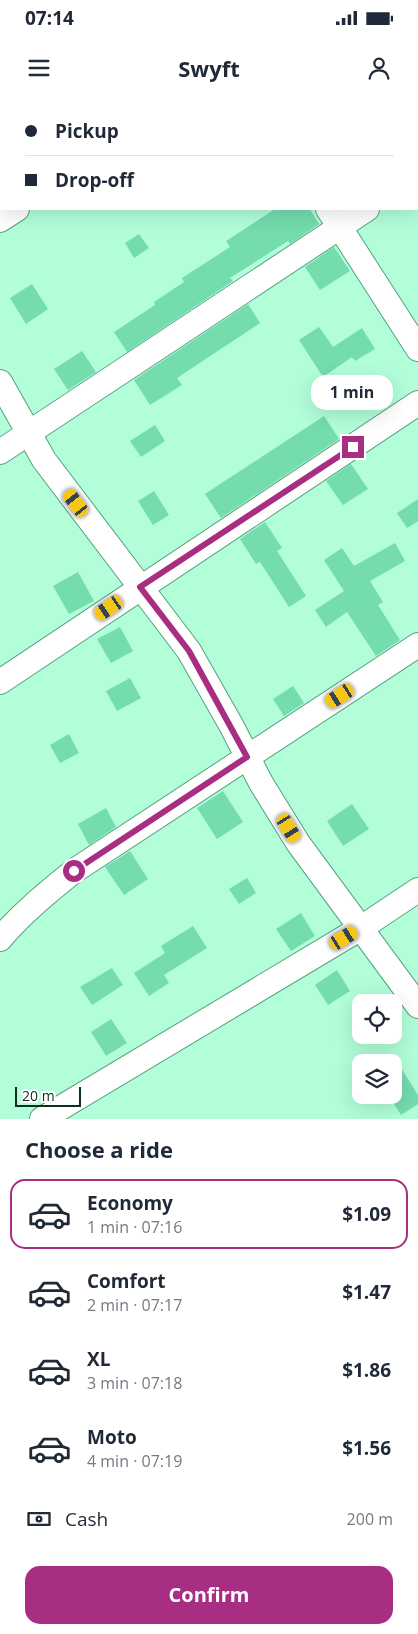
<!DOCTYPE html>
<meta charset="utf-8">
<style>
body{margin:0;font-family:"Open Sans",sans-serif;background:#f6f6f7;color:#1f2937;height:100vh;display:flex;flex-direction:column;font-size:19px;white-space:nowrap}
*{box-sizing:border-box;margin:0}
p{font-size:16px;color:#747a83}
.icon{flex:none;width:28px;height:28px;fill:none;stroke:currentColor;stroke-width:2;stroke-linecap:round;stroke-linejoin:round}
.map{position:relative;height:1019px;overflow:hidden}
.sheet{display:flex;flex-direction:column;background:#fff;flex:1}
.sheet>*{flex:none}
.guide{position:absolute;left:0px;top:0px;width:419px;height:110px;box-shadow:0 5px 20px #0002;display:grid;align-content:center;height:110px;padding:0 25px;background:#fff}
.fabs{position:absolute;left:352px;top:894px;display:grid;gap:10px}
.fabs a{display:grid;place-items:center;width:50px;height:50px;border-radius:10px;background:#fff;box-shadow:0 5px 20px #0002;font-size:25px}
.scale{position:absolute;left:15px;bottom:12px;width:66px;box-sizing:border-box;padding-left:5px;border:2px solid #0e2e20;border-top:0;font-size:14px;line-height:18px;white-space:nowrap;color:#0e2e20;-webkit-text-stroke:4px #fff;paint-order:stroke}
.end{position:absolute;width:22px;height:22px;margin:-11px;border:6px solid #a72e83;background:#fff;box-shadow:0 0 0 2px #fff}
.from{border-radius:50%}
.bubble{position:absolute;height:35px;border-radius:15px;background:#fff;box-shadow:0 5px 20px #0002;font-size:16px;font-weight:700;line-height:35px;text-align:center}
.car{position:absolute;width:15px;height:30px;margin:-15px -8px;border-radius:6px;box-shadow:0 0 4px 1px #0007;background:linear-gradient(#f5c518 24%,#345 0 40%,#f5c518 0 76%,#345 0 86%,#f5c518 0)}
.guide b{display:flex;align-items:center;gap:18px;height:48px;font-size:19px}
.guide b+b{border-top:1px solid #e0e1e3}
.guide i{width:12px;height:12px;background:#1f2937}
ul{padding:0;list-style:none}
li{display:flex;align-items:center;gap:15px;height:70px;margin:0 10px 8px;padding:0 15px;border:2px solid transparent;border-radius:15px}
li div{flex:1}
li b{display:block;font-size:19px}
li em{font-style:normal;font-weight:700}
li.on{border-color:#a72e83}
li>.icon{width:45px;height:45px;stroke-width:1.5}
h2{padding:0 25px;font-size:22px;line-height:60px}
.pay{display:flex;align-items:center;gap:12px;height:55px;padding:0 25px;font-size:19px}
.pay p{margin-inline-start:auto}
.primary-button{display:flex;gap:10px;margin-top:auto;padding:10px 25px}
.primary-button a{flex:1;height:58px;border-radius:15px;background:#a72e83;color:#fff;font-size:20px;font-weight:700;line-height:58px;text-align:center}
.status{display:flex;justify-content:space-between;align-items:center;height:35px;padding:0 25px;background:#fff;direction:ltr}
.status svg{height:14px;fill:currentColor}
header{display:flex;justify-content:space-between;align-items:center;height:65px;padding:0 25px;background:#fff;font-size:22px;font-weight:700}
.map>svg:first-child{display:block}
</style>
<div class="status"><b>07:14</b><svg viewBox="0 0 49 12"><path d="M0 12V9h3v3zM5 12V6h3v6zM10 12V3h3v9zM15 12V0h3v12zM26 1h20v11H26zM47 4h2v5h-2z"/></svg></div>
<header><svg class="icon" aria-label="menu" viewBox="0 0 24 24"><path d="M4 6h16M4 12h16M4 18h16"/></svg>Swyft<svg class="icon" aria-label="person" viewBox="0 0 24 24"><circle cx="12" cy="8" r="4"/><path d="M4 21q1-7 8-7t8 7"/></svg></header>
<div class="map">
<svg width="418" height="1019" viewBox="0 0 418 1019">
<rect width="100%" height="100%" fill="#b1fed8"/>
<g fill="#74dcad">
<polygon points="275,109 310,109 319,124 290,144 288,141 230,178 233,181 127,252 114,232 155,205 154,202 184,182 182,178 230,147 226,141"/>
<polygon points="139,134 149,148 134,158 125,143"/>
<polygon points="334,147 350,171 320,190 305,167"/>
<polygon points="32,184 48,209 26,224 10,198"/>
<polygon points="248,204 260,223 177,278 182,285 150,305 134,280"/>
<polygon points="319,227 333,247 362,228 375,249 355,261 352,257 323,277 299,240"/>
<polygon points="82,251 96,272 68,290 54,269"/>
<polygon points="324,316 339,339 221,418 205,394"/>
<polygon points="155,325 165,341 141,357 130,341"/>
<polygon points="351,364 368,389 343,405 326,381"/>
<polygon points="154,391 169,415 153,425 138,401"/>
<polygon points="418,399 418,421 407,428 397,413"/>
<polygon points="265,422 282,448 277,451 306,496 289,507 260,462 256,464 240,439"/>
<polygon points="395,443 405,461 370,481 383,502 378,505 400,540 376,556 347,512 326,527 315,510 344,491 324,460 342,448 354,466"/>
<polygon points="78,472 94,501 69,514 53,486"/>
<polygon points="120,527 133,551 111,563 97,539"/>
<polygon points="130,578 141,598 117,611 106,591"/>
<polygon points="293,586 304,603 284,616 273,599"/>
<polygon points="69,634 79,653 60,663 50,645"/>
<polygon points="223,691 243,722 217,739 197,708"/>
<polygon points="352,704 369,729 343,746 327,721"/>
<polygon points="106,708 116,727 89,745 78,724"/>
<polygon points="130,751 148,779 124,795 105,767"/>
<polygon points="247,778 256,793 239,804 229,789"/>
<polygon points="301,813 315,836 291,851 276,829"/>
<polygon points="193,826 207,848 164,875 169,883 149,896 134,873 165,853 161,846"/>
<polygon points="112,868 123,885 92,905 80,887"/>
<polygon points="337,870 350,891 328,905 315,885"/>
<polygon points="111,919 127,943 106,956 91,932"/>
<polygon points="394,957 418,995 418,1004 401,1015 394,1004"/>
</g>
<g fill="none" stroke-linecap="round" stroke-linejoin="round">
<g stroke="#55a17e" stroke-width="26">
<g id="street">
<polyline points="257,0 258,1"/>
<polyline points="179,1 181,0"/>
<polyline points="328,109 418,249"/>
<polyline points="0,120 17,109"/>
<polyline points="0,282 44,360 189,551 231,625 261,683 298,743 418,906"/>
<polyline points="0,352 367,109"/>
<polyline points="0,582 418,303"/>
<path d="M0,839c22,-26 48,-47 74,-68l344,-226"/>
<polyline points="42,1019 361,828 418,790"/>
</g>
</g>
<use href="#street" stroke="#fff" stroke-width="24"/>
</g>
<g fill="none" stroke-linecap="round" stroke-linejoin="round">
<polyline stroke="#a72e83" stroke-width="6" points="74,771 247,657 189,551 140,487 353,347"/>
</g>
</svg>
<div class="fabs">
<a><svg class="icon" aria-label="locate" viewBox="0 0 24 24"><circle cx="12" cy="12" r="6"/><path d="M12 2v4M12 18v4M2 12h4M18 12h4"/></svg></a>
<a><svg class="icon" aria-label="layers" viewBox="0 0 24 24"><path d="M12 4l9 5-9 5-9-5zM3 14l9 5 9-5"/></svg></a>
</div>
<div class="scale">20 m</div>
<i class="end from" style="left:74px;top:771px"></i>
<i class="end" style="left:353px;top:347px"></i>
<div class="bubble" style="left:311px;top:275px;width:82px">1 min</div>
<i class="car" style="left:76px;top:403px;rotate:323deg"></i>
<i class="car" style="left:109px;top:508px;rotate:236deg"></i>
<i class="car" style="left:340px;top:596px;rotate:237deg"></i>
<i class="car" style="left:289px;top:728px;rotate:148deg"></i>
<i class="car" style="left:344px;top:838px;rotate:59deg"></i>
<div class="guide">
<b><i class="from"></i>Pickup</b>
<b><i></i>Drop-off</b>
</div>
</div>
<section class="sheet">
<h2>Choose a ride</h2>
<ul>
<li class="on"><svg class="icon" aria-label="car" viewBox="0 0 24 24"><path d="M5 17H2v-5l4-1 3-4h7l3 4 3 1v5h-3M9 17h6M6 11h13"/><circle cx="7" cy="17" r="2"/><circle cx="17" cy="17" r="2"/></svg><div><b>Economy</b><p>1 min · 07:16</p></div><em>$1.09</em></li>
<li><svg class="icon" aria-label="car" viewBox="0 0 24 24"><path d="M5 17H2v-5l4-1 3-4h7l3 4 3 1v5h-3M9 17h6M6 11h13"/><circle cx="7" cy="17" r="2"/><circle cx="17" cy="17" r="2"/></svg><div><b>Comfort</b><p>2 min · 07:17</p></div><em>$1.47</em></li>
<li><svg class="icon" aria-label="car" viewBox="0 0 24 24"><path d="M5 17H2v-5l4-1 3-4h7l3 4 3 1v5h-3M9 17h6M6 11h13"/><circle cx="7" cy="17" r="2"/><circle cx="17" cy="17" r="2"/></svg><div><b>XL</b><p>3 min · 07:18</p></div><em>$1.86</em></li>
<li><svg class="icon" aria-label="car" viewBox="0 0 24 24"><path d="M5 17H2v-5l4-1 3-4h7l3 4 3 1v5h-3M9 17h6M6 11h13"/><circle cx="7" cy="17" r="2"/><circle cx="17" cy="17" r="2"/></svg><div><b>Moto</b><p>4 min · 07:19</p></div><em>$1.56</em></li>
</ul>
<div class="pay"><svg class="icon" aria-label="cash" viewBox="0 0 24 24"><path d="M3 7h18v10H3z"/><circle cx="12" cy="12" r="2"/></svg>Cash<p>200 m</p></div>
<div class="primary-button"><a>Confirm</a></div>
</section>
